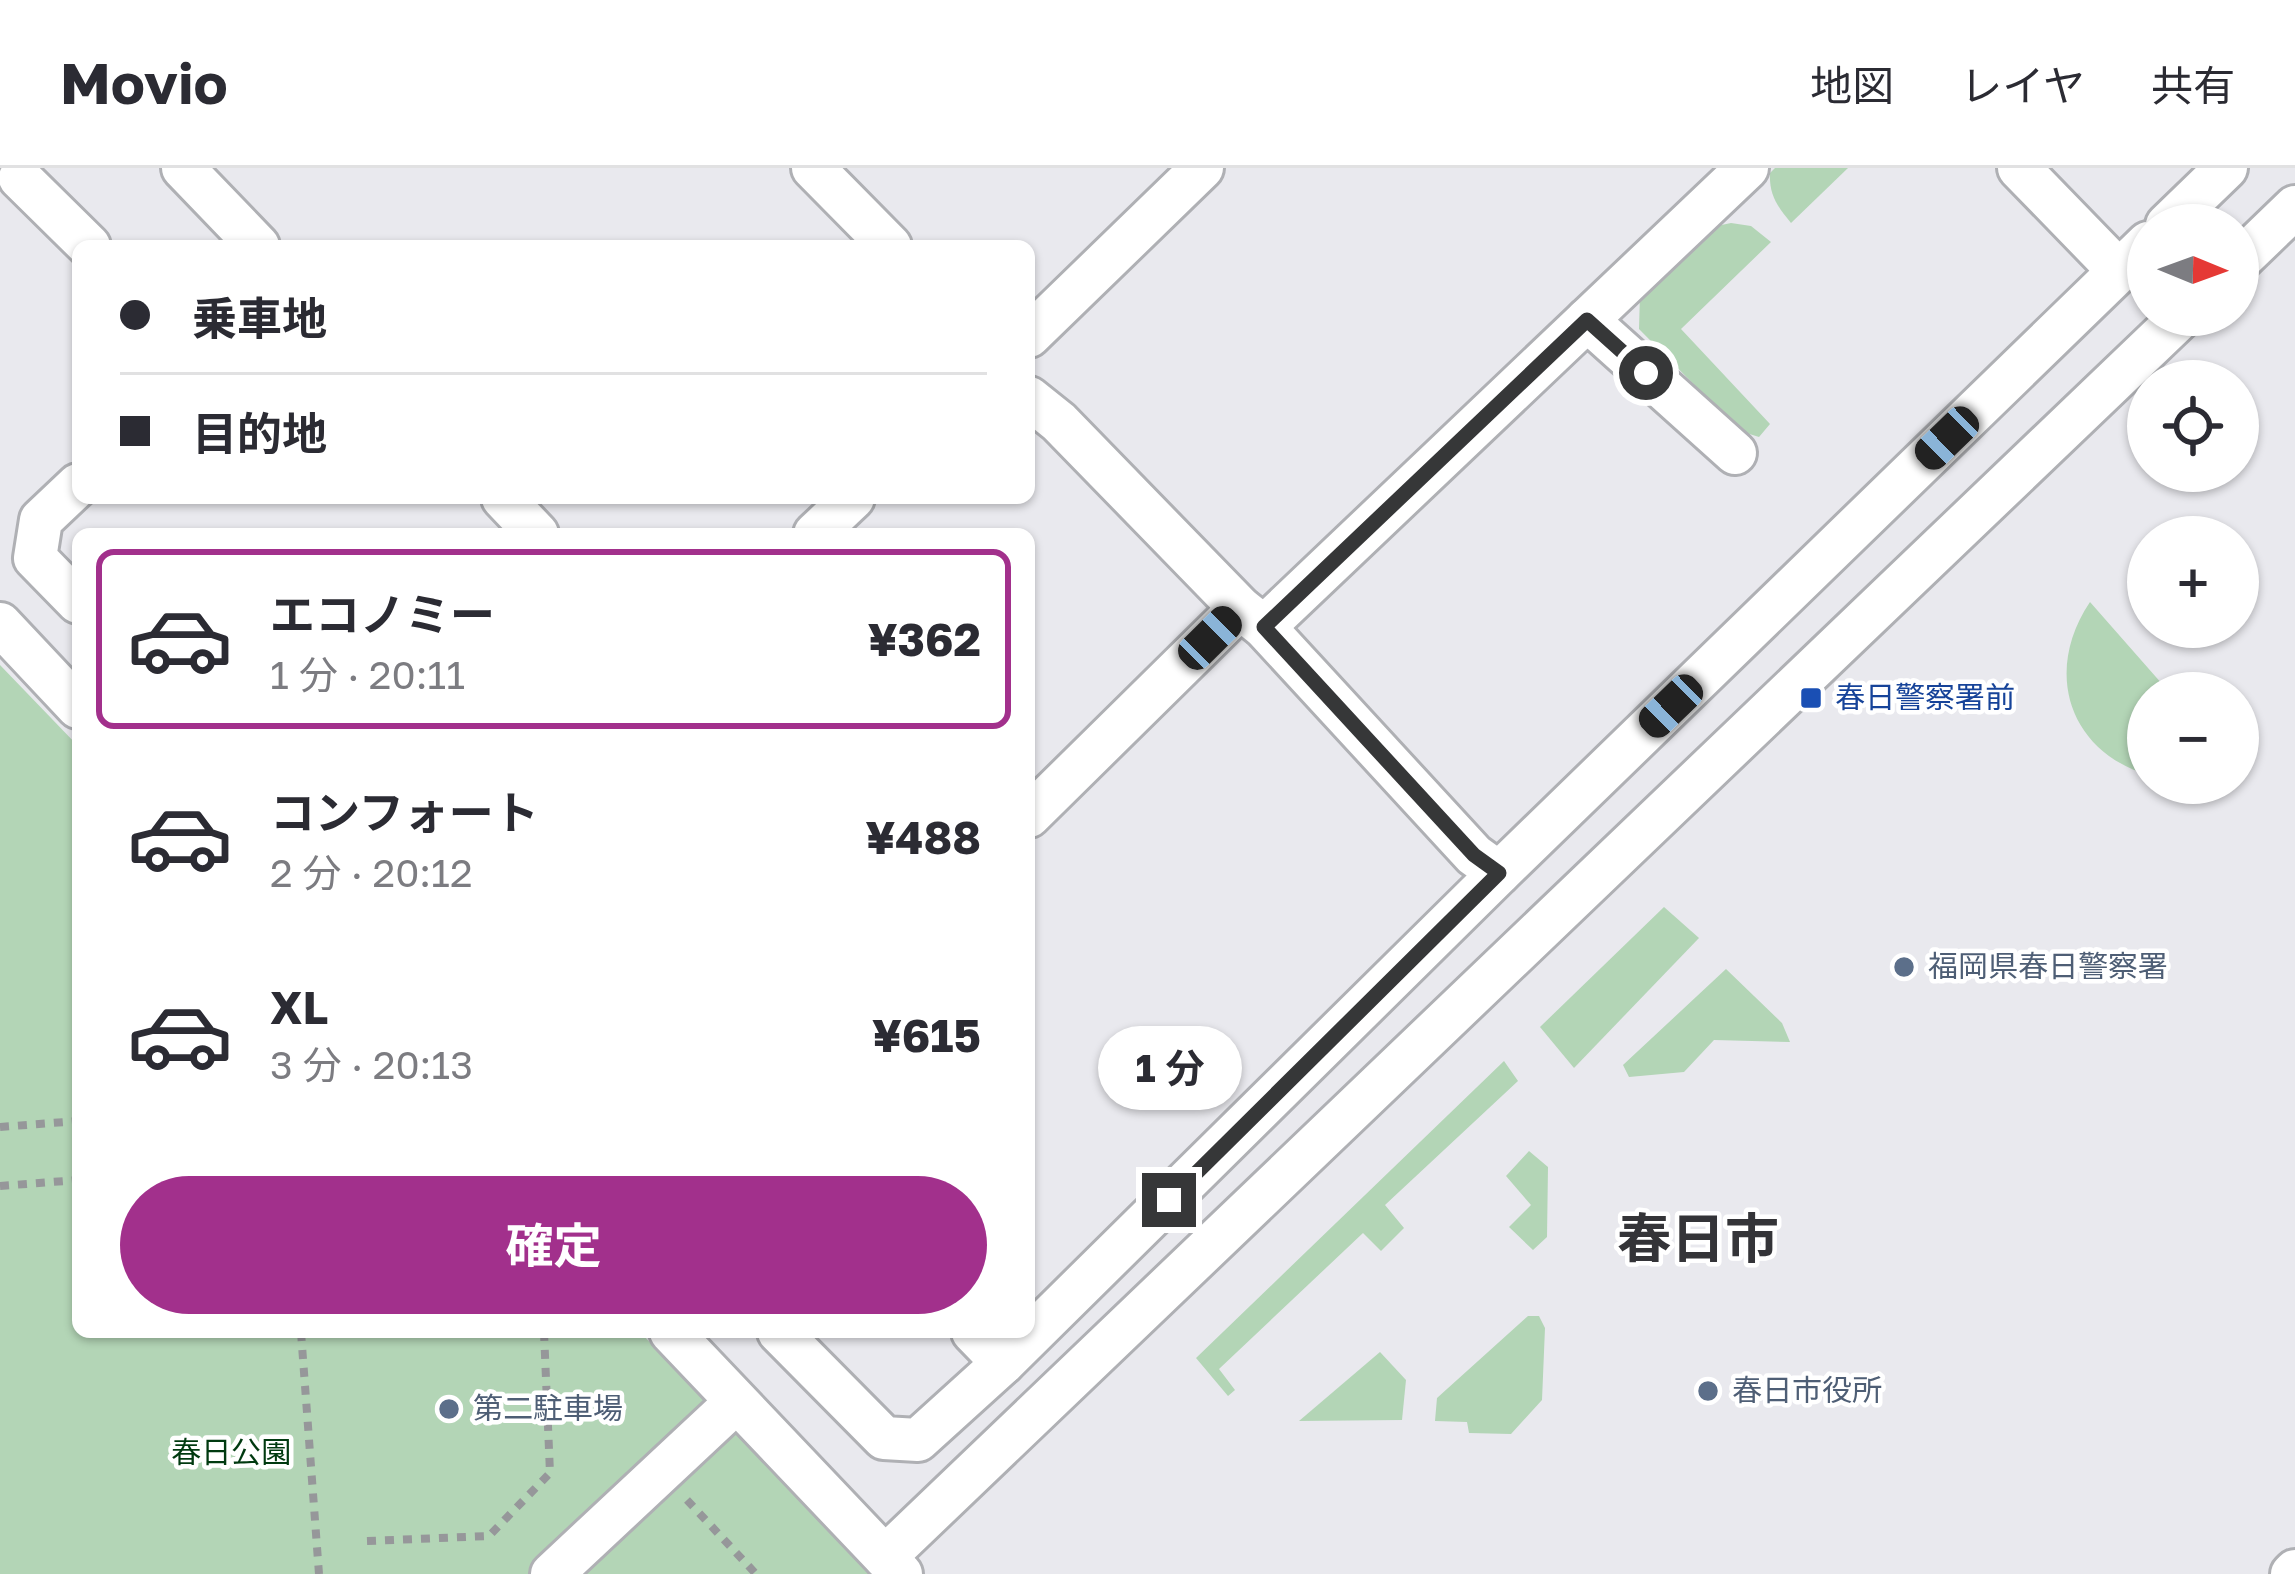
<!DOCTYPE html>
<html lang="ja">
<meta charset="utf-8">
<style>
body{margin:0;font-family:"Golos Text","Noto Sans JP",sans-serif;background:#f7f7f7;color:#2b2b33;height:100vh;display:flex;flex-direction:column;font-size:45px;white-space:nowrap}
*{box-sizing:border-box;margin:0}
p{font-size:39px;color:#7c7c81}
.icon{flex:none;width:66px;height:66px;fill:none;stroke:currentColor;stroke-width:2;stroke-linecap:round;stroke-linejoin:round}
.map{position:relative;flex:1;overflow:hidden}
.sheet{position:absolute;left:72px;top:360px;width:963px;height:810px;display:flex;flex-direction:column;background:#fff;border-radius:18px;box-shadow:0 3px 9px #0004}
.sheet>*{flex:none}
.banner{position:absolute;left:72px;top:72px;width:963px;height:264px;border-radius:18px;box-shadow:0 3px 9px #0004;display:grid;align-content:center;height:264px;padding:0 48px;background:#fff}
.needle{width:78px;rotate:91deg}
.tools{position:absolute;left:2127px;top:36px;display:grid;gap:24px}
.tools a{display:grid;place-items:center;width:132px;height:132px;border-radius:50%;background:#fff;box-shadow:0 3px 9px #0004;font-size:60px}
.end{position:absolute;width:54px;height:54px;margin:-27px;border:15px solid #363738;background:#fff;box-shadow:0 0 0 6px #fff}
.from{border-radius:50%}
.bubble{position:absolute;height:84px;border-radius:42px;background:#fff;box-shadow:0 3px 9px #0004;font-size:39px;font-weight:700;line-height:84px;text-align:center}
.car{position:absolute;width:36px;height:72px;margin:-36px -18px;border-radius:15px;box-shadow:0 0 9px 3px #0007;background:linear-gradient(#222 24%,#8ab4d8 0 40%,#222 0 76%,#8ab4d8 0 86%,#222 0)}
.banner b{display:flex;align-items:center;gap:42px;height:114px;font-size:45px}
.banner b+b{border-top:3px solid #e1e1e2}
.banner i{width:30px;height:30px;background:#2b2b33}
ul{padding:21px 0 0;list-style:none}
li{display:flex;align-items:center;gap:36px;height:180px;margin:0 24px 18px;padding:0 24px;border:6px solid transparent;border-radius:18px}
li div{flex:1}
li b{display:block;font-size:45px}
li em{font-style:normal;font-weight:700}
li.current{border-color:#a2308c}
li>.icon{width:108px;height:108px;stroke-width:1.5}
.action{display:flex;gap:24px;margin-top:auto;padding:24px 48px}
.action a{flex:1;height:138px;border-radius:72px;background:#a2308c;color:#fff;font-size:48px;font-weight:700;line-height:138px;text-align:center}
header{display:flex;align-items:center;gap:72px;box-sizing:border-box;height:168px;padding:0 60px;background:#fff;border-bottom:3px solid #e1e1e2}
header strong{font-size:57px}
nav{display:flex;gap:66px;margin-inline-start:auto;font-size:42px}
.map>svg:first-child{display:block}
</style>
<header>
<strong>Movio</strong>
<nav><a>地図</a><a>レイヤ</a><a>共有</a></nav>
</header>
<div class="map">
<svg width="2295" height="1406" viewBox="0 0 2295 1406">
<rect width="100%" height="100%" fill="#e9e9ee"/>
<g fill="#b3d5b6">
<path d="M1775,0h73l-57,55c-14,-17 -22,-28 -21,-50z"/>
<polygon points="1731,55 1751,58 1771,74 1681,161 1770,256 1759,269 1740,263 1639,161 1640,126 1712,59"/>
<path d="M2090,434l80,91h-22v82c-81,-25 -104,-105 -58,-173z"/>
<polygon points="0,497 78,578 78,1164 640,1164 873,1406 0,1406"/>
<polygon points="1664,739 1699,770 1574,900 1540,859"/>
<polygon points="1726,801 1782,855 1790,874 1714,872 1684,904 1629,909 1623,897"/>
<polygon points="1504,893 1518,913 1385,1037 1404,1060 1381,1083 1363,1065 1219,1201 1235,1222 1228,1228 1196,1190"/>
<polygon points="1529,983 1548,999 1547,1069 1533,1082 1509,1059 1531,1037 1506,1008"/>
<polygon points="1528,1148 1539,1148 1545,1160 1542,1232 1511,1266 1469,1265 1467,1254 1435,1253 1437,1230"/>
<polygon points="1380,1184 1406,1212 1402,1252 1299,1253"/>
</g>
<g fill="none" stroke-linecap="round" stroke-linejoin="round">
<g stroke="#afb0b4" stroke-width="48">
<g id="minor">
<polyline points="183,0 258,78"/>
<polyline points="813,0 890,78"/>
<polyline points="2019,0 2119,103"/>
<polyline points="20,10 89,78"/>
<polyline points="2167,57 2226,0"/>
<polyline points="2238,94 2295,39"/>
<polyline points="1587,152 1735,285"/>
<polyline points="1029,168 1202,0"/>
<polyline points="1029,230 1059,254 1240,440 1264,459 1474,687 1499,705"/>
<polyline points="78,317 41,352 35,390 78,434"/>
<polyline points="503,330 537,366"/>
<polyline points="815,366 853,330"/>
<polyline points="0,456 78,539"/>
<polyline points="1264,459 1747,0"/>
<polyline points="1029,648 1240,440"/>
<polyline points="671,1164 901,1406"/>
<polyline points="779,1164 884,1270 918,1272 1003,1195 1499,705 2148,75"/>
<polyline points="973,1164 1003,1195"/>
<polyline points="885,1389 2183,147"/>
<polyline points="552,1406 721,1248"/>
<polyline points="2292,1406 2295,1403"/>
</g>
</g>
<g stroke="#96979a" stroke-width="8" stroke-dasharray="9 9" stroke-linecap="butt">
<polyline points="0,959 78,953"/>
<polyline points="0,1018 78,1012"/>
<polyline points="301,1164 319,1406"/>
<polyline points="687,1332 756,1406"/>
<polyline points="367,1373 489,1368 550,1305 544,1164"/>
</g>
<use href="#minor" stroke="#fff" stroke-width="42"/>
</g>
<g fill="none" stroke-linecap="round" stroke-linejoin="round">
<polyline stroke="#363738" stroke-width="15" points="1169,1032 1499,705 1474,687 1264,459 1587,152 1646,205"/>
</g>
<rect fill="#1a4fb4" stroke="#fff" stroke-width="4.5" x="1799" y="518" width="24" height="24" rx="6"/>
<g fill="#5c6f8a" stroke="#fff" stroke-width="4.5">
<circle cx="1904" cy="799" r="12"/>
<circle cx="1708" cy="1223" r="12"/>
<circle cx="449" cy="1241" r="12"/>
</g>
<g text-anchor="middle" stroke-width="9" stroke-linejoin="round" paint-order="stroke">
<g font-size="30" fill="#164399" stroke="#fff" text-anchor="start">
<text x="1835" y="540">春日警察署前</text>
</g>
<g font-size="30" fill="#4e5e75" stroke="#fff" text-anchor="start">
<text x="1928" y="809">福岡県春日警察署</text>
<text x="1732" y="1233">春日市役所</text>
<text x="473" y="1251">第二駐車場</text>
</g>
<g font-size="30" fill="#003a10" stroke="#fff">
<text x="231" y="1295">春日公園</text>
</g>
<g font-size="54" font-weight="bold" fill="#343438" stroke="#fff">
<text x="1698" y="1090">春日市</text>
</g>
</g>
</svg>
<div class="tools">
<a><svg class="needle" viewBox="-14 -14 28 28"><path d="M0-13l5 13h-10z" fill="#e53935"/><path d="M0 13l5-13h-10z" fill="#7c7c81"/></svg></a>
<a><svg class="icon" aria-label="locate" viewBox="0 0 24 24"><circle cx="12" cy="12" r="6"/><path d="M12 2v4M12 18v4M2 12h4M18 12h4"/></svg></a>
<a>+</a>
<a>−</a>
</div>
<i class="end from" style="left:1646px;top:205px"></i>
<i class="end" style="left:1169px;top:1032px"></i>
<div class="bubble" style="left:1098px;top:858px;width:144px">1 分</div>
<i class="car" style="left:1947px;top:270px;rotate:226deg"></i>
<i class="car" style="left:1210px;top:470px;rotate:45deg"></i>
<i class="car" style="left:1671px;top:538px;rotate:226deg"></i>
<div class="banner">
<b><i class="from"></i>乗車地</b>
<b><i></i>目的地</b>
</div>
<section class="sheet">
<ul>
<li class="current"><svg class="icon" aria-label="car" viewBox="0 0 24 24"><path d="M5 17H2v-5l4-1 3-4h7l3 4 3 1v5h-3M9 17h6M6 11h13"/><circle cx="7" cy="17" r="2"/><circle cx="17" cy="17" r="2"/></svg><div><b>エコノミー</b><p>1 分 · 20:11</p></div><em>¥362</em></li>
<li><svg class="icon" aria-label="car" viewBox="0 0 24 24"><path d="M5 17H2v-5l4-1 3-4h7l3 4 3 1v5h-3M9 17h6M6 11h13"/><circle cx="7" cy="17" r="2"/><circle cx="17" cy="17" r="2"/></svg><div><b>コンフォート</b><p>2 分 · 20:12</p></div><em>¥488</em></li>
<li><svg class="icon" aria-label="car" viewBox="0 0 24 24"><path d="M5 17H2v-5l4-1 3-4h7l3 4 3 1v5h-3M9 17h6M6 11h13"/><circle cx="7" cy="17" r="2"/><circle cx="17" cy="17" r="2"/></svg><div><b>XL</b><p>3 分 · 20:13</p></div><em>¥615</em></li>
</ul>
<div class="action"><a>確定</a></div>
</section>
</div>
